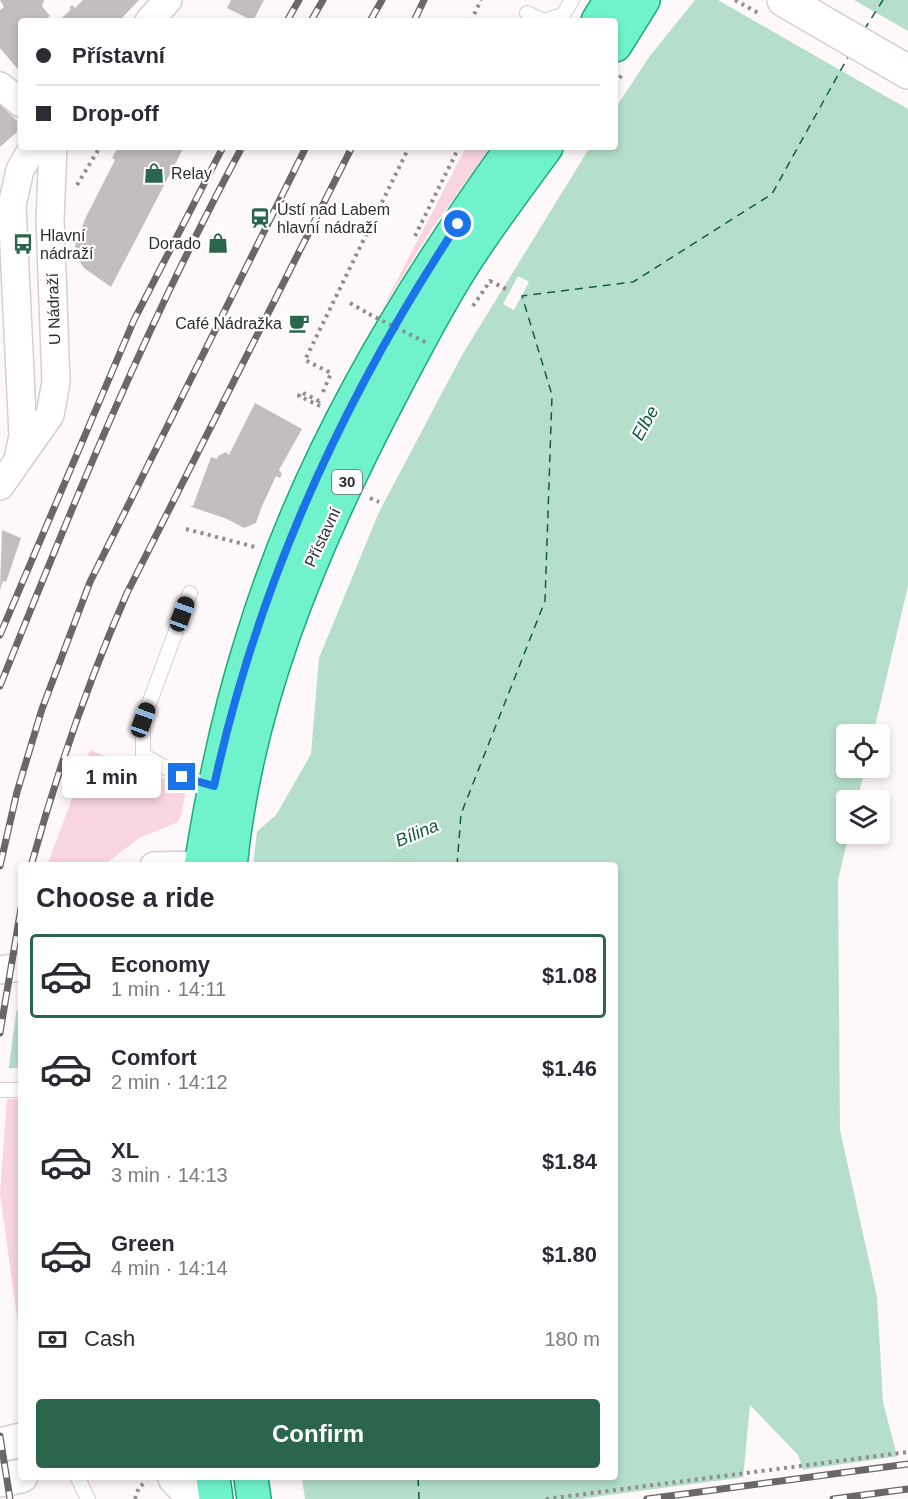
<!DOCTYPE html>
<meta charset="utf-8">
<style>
body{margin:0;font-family:Arial,sans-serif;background:#f2f2f3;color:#2b2b33;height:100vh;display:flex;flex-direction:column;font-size:22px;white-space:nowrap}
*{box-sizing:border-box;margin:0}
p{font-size:20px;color:#7c7c81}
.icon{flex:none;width:33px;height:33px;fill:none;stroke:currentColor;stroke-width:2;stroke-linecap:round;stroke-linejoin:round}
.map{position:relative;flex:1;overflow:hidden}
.details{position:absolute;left:18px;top:862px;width:600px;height:618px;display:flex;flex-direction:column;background:#fff;border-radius:6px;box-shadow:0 3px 9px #0003}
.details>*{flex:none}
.banner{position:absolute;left:18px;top:18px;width:600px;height:132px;border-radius:6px;box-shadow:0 3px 9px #0003;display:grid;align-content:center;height:132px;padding:0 18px;background:#fff}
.controls{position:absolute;left:836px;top:724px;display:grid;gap:12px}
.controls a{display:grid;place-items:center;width:54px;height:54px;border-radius:6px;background:#fff;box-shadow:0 3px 9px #0003;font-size:30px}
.end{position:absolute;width:27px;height:27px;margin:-14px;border:8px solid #1a73e8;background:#fff;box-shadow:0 0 0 3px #fff}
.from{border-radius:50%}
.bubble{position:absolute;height:42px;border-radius:6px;background:#fff;box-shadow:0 3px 9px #0003;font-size:20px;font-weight:800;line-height:42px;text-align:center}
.car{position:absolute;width:18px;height:36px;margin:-18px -9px;border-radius:8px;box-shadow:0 0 4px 2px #0007;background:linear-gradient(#222 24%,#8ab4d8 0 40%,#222 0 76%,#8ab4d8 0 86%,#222 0)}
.banner b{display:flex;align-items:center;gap:21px;height:57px;font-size:22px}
.banner b+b{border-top:2px solid #e1e1e2}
.banner i{width:15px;height:15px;background:#2b2b33}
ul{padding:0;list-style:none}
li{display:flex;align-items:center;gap:18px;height:84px;margin:0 12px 9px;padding:0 6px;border:3px solid transparent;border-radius:6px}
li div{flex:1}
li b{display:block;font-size:22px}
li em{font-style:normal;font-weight:800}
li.current{border-color:#2b654e}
li>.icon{width:54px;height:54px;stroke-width:1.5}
h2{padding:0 18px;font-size:27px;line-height:72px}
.pay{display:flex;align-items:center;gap:15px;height:66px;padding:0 18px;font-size:22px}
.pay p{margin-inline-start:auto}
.cta{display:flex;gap:12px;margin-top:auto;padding:12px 18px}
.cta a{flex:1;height:69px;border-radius:6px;background:#2b654e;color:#fff;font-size:24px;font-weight:800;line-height:69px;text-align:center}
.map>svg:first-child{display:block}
</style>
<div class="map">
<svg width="908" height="1499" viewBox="0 0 908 1499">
<rect width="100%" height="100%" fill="#fff8fa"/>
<g fill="#f8d5df">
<polygon points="466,147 491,147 431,230 380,313"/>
<polygon points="90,750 162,778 187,781 182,813 178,822 139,838 104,865 47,866"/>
<polygon points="7,1099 21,1099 21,1347 0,1193"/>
</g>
<g fill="#b5dfcb">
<polygon points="695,0 908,0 908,586 873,735 846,735 846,768 865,768 857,801 846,801 846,834 849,834 838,880 840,1130 877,1297 883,1402 908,1499 813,1499 798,1455 750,1405 741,1499 305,1499 302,1478 615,1478 615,866 218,866 276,815 311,754 319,658 379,512 462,355 590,147 615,147 615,109 649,57"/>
<polygon points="21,1008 21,1067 0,1070 0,1012 14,1012"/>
</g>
<g fill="#fff8fa">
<polygon points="718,0 854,0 908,31 908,109"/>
<polygon points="518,276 529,282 514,310 503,304"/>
<polygon points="257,831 253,866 218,865"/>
<polygon points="17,1007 8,1073 0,1073 0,1009"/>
<polygon points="900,1456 908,1483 908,1499 810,1499 800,1470"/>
<polygon points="746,1477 744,1499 579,1499"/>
</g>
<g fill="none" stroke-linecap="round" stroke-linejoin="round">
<g stroke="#135d43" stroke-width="1.5" stroke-dasharray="8 6" stroke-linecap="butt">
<polyline points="864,30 883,0"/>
<polyline points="457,866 461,814 545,601 552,395 522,296 633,282 772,194 848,57"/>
<polyline points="418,1478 419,1499"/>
</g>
</g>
<g fill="#c3bdbe">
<polygon points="0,0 44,0 42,6 50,16 43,21 21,21 19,30 21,73 0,48 0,10 4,7"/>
<polygon points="83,0 139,0 119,21 59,21 71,9 69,8 72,5 75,8"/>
<polygon points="231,0 264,0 253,21 227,8"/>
<polygon points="0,104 17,121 17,132 0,147"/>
<polygon points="118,147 184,147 111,287 84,268 78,259 75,246 85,219 115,160 112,158"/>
<polygon points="255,403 302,429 279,470 282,474 280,478 276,476 262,506 256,523 244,528 227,519 189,506 193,506 211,457 217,459 218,456 226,452 229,455"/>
<polygon points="2,530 21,538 6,582 3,581 0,590"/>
</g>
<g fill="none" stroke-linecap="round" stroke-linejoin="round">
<g stroke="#d6cfd1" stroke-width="16">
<g id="lane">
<polyline points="527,13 544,21 563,15 572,0"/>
<polyline points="190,593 143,720 143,755 182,777 215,786"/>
<polyline points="0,1090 21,1090"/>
<polyline points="78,1478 88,1499"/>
</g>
</g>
<g stroke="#d6cfd1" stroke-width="30">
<g id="street">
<polyline points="149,21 168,0"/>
<polyline points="0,86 21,103"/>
<polyline points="18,459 23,436 12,205 20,170 33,147"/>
<polyline points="0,486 50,415 56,382 50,219 53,147"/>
<polyline points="154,866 201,865"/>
<polyline points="0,970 21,967"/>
</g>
</g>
<g stroke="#d6cfd1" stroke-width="36">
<g id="secondary">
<polyline points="784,0 908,72"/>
<polyline points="0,1445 21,1440"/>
<polyline points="175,1478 195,1499"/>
<polyline points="0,1480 21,1476"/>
</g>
</g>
<g stroke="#1ba87f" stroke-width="36">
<g id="primary">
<polyline points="598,21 611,0"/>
<polyline points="615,45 643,0"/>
<path d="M201,866c12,-76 27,-149 50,-222 54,-181 152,-345 262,-497"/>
<path d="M230,866c16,-160 77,-308 149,-449 26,-50 51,-100 81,-148 26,-42 57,-82 86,-122"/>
<polyline points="213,1478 216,1499"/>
<polyline points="251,1478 254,1499"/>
</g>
</g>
<g stroke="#918c8e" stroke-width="4" stroke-dasharray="3 4.5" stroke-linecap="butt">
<polyline points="735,0 760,14"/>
<polyline points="471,21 481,0"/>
<polyline points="615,84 624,72"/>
<polyline points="77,185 100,147"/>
<polyline points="415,236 459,147"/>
<polyline points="350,303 369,314"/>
<polyline points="473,306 490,281 510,291"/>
<polyline points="323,392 331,373 305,360 409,147"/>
<polyline points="320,406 299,396 301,392 319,401 320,399"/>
<polyline points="370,498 379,502"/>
<polyline points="186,529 255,547"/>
<polyline points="135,1499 139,1487 147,1481"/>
<polyline points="546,1499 908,1452"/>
</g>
<use href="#lane" stroke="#fff" stroke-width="14"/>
<use href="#street" stroke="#fff" stroke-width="27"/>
<use href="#secondary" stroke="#fff" stroke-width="33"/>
<use href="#primary" stroke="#70f3cd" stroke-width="33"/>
<g stroke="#6b6768" stroke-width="7">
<g id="rail">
<polyline points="287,21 299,0"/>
<polyline points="311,21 323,0"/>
<polyline points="370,21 382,0"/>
<polyline points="414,21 424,0"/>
<polyline points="0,635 134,320 223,147"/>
<path d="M0,686c74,-185 147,-363 242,-539"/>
<polyline points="0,866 17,792 42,709 90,582 306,147"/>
<path d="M31,866c26,-94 57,-184 96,-273l225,-446"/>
<polyline points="0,1033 21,908"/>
<polyline points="0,1436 10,1499"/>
<polyline points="647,1499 908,1464"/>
<polyline points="833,1499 908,1489"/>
</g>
</g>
<use href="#rail" stroke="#fff" stroke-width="4.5" stroke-dasharray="14" stroke-linecap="butt"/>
<polyline stroke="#918c8e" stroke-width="4" stroke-dasharray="3 4.5" stroke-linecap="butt" points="369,314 427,343"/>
</g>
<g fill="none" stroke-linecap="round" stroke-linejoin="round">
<path stroke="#1a73e8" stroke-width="8" d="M182,777l32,9c44,-203 130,-390 244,-562"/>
</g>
<defs>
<g id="shop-bare" transform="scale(1.62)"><path d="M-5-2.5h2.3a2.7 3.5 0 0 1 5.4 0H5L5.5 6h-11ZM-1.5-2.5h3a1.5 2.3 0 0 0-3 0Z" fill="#2b654e" stroke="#fff" stroke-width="2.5" paint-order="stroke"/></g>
<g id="station-bare" transform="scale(1.62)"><path d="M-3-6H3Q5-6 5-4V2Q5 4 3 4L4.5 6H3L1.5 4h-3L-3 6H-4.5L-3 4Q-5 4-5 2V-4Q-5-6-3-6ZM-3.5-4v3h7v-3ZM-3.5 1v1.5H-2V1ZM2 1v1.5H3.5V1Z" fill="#2b654e" stroke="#fff" stroke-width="2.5" paint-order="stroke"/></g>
<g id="bus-bare" transform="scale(1.62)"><path d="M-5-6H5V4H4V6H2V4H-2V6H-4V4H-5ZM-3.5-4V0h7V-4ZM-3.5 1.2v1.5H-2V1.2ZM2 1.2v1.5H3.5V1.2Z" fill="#2b654e" stroke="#fff" stroke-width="2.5" paint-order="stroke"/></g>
<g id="cafe-bare" transform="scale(1.62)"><path d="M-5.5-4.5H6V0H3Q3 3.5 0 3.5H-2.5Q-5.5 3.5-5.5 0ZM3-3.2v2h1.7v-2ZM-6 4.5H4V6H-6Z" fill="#2b654e" stroke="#fff" stroke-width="2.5" paint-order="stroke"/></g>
</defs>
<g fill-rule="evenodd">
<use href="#shop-bare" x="154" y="173"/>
<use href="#station-bare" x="260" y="218"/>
<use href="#shop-bare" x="218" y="243"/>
<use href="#bus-bare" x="23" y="244"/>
<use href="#cafe-bare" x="299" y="323"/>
</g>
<g text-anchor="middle" stroke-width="4.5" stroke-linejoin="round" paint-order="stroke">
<rect fill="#fff" stroke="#6e6c6d" stroke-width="1.5" x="332" y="470" width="30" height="24" rx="4.5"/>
<g font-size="15" font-weight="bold" fill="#302d2e">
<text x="347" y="487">30</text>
</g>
<g font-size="16" fill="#302d2e" stroke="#fff" text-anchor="start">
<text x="171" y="179">Relay</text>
<text x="277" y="215">Ústí nad Labem<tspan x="277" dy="18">hlavní nádraží</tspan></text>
<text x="40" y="241">Hlavní<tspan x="40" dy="18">nádraží</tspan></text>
<text x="201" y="249" text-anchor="end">Dorado</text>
<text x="282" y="329" text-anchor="end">Café Nádražka</text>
</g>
<g font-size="16" fill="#302d2e" stroke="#fff">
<text transform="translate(53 309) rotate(-92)" y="6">U Nádraží</text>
<text transform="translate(322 537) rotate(-65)" y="6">Přístavní</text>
</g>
<g font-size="18" font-style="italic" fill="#135d43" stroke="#fff">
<text transform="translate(645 423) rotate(-61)" y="6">Elbe</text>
<text transform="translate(417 833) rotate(-23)" y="6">Bílina</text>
</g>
</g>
</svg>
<div class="controls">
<a><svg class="icon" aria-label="locate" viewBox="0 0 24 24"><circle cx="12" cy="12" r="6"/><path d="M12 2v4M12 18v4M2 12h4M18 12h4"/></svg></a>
<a><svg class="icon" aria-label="layers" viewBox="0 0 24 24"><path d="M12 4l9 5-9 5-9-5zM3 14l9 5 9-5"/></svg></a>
</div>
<i class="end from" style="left:458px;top:224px"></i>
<i class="end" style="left:182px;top:777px"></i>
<div class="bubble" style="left:62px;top:756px;width:99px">1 min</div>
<i class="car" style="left:182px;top:614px;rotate:20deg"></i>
<i class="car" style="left:143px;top:720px;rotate:20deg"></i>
<div class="banner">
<b><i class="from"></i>Přístavní</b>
<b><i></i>Drop-off</b>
</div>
<section class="details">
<h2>Choose a ride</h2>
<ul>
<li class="current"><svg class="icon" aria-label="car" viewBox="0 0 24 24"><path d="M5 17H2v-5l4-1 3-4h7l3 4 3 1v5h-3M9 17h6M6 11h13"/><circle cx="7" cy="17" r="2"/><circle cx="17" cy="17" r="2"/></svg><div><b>Economy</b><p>1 min · 14:11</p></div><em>$1.08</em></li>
<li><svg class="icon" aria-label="car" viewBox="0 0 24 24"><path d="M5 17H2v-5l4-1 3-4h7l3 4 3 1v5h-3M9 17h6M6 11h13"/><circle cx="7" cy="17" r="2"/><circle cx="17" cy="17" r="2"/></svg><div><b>Comfort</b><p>2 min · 14:12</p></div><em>$1.46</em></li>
<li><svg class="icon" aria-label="car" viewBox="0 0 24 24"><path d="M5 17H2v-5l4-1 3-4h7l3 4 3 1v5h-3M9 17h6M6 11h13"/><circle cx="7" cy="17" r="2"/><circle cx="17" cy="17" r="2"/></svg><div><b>XL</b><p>3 min · 14:13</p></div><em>$1.84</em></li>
<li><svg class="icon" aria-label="car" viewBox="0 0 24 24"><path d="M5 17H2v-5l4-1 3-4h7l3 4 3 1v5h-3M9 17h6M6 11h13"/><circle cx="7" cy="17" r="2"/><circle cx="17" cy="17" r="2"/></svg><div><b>Green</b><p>4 min · 14:14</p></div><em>$1.80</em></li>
</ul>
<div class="pay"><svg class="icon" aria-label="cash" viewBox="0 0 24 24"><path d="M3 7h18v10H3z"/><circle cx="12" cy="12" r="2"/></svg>Cash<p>180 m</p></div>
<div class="cta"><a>Confirm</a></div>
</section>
</div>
